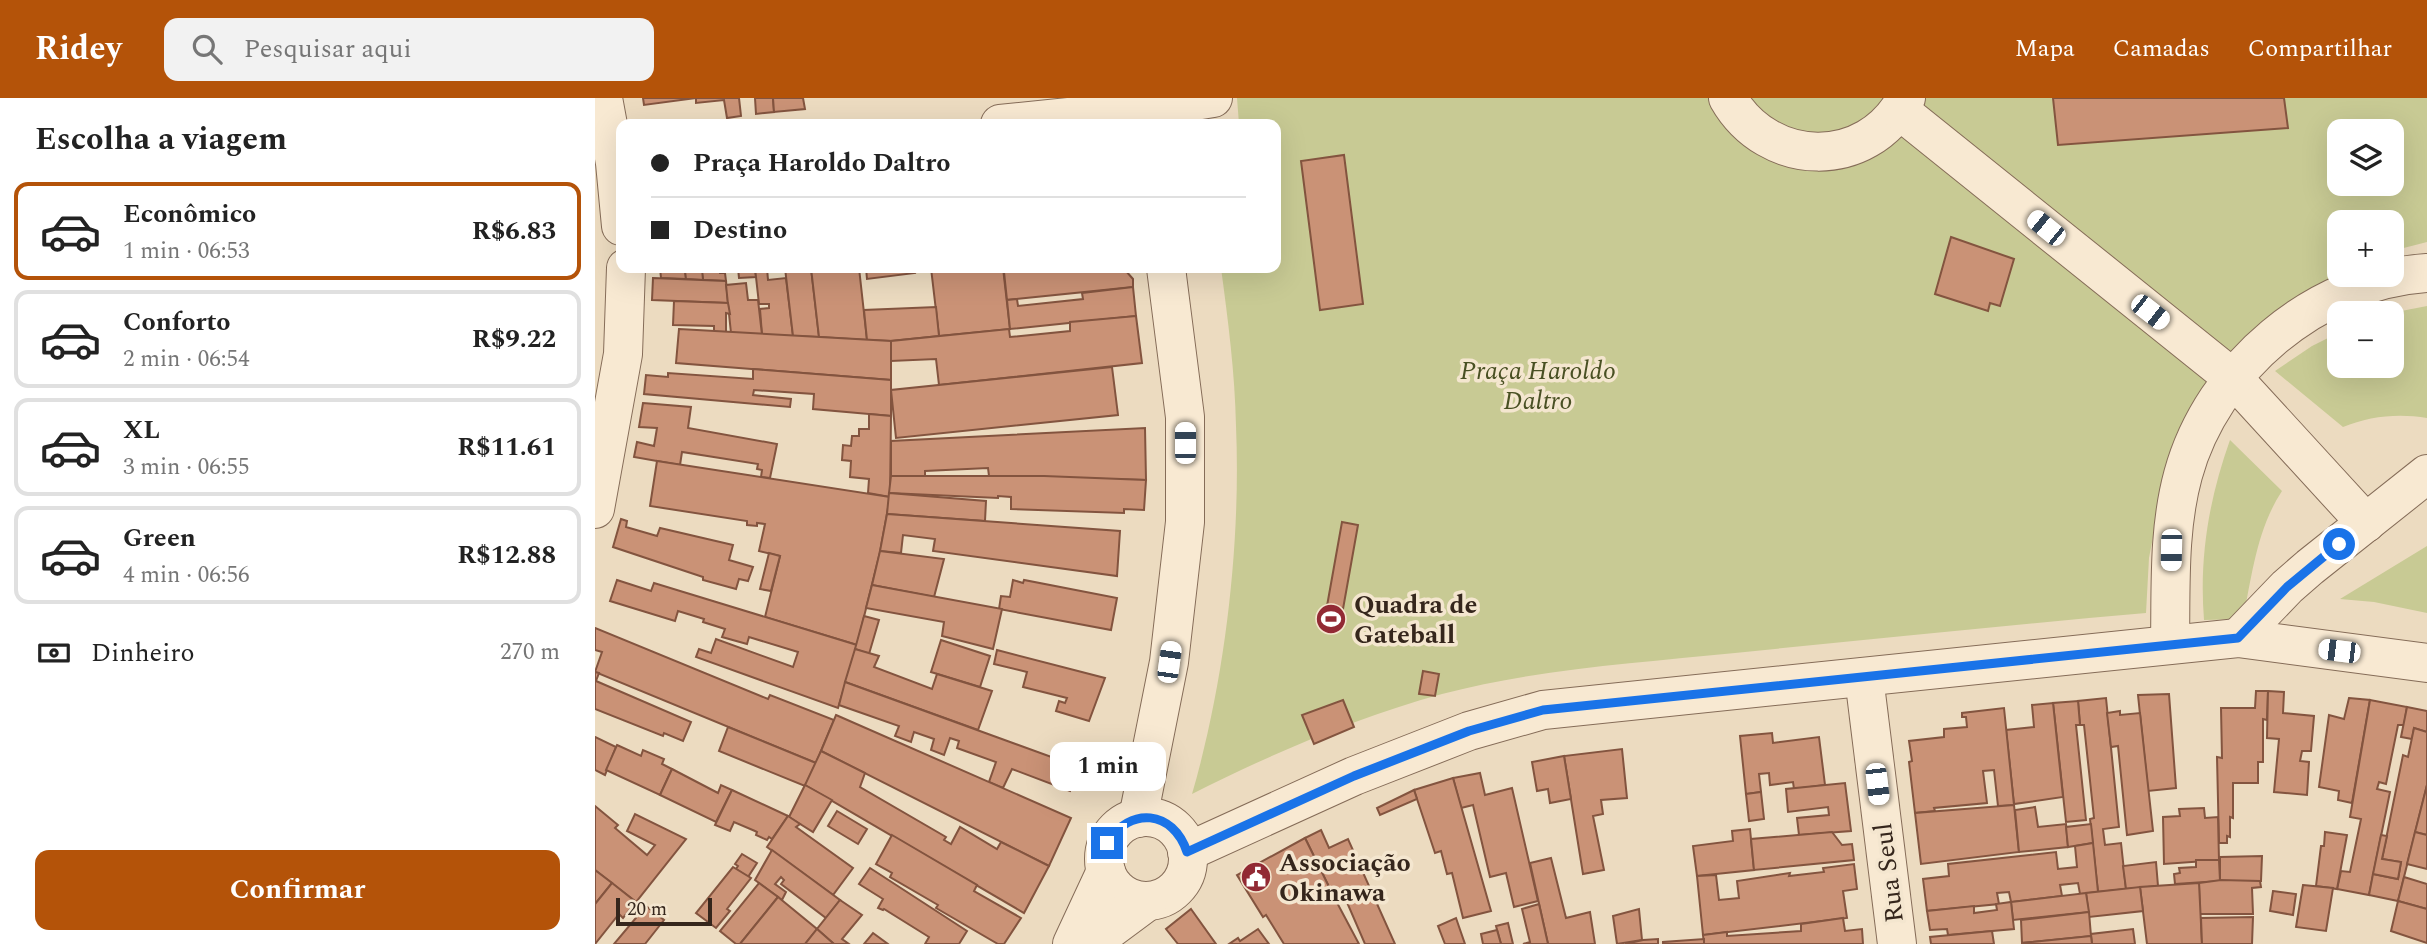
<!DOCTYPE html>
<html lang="pt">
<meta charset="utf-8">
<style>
body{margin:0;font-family:Spectral,serif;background:#f2f2f2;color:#222;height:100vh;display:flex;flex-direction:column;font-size:26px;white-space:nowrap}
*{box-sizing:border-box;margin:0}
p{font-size:23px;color:#767676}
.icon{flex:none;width:38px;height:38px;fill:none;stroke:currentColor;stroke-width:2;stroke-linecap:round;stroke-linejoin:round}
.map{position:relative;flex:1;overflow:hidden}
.sheet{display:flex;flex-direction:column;background:#fff;width:595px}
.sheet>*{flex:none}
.guide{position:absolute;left:21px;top:21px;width:665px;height:154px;border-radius:14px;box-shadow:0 7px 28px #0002;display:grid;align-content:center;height:154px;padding:0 35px;background:#fff}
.tools{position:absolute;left:1732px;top:21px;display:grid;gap:14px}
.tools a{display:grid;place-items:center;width:77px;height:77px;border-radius:14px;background:#fff;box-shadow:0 7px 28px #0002;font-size:35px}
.scale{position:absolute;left:21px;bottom:18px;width:96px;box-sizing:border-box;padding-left:7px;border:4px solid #35261c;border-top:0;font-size:19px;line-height:24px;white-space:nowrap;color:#35261c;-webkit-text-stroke:5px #f4e6cf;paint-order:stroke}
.end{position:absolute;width:32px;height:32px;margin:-16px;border:9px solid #1a73e8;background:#fff;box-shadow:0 0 0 4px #fff}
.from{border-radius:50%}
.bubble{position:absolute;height:49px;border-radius:14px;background:#fff;box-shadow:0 7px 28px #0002;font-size:23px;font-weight:700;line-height:49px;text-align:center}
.car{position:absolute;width:21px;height:42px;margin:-21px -10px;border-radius:9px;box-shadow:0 0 5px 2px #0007;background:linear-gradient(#fff 24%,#345 0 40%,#fff 0 76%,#345 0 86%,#fff 0)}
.guide b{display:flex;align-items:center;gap:24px;height:66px;font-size:26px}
.guide b+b{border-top:2px solid #e0e0e0}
.guide i{width:18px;height:18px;background:#222}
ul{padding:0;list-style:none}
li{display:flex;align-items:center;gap:21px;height:98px;margin:0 14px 10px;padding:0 21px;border:4px solid #e0e0e0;border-radius:14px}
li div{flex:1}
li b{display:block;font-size:26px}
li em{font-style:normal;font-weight:700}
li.current{border-color:#b45309}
li>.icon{width:63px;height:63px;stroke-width:1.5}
h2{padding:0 35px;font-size:32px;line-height:84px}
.pay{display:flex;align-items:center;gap:18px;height:77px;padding:0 35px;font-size:26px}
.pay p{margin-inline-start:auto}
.action{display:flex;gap:14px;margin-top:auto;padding:14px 35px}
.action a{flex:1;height:80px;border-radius:14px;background:#b45309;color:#fff;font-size:28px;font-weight:700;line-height:80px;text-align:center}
header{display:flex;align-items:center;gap:42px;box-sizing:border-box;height:98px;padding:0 35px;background:#b45309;color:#fff}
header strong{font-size:33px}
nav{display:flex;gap:38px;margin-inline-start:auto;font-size:24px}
.search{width:490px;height:63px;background:#f2f2f2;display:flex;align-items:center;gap:18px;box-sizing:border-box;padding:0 24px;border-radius:14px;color:#767676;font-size:26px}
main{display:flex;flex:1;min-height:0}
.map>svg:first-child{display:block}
</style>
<header>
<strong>Ridey</strong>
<div class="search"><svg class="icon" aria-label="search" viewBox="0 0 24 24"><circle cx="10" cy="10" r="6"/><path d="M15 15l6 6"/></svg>Pesquisar aqui</div>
<nav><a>Mapa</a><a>Camadas</a><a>Compartilhar</a></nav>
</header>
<main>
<section class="sheet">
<h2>Escolha a viagem</h2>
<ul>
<li class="current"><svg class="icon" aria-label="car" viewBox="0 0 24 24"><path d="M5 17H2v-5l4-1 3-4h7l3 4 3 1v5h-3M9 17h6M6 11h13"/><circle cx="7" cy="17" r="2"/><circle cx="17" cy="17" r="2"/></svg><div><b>Econômico</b><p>1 min · 06:53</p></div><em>R$6.83</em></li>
<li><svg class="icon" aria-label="car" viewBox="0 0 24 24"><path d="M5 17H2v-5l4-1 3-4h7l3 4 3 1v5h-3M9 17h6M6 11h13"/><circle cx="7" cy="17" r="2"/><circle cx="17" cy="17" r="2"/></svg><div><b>Conforto</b><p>2 min · 06:54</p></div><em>R$9.22</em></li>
<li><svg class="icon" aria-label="car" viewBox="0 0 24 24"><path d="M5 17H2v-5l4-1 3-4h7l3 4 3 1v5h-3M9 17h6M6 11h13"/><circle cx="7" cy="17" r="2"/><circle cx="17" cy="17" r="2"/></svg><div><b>XL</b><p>3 min · 06:55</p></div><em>R$11.61</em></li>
<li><svg class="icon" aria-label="car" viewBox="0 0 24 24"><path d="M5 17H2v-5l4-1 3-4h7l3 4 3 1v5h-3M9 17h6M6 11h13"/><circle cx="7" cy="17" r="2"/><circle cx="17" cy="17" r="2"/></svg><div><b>Green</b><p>4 min · 06:56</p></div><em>R$12.88</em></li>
</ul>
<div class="pay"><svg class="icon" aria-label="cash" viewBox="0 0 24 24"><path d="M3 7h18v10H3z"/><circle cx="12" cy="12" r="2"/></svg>Dinheiro<p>270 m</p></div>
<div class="action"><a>Confirmar</a></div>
</section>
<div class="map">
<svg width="1832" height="846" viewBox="0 0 1832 846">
<rect width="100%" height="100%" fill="#ecdbc0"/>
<g fill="#c8ca94" fill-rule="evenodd">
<path d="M642,0h1190v144l-35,9v-29h-52v52l-26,15 -153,206 -12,63 -3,55c-137,12 -274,26 -411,40 -98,10 -198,16 -293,41 -87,24 -171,60 -250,100 33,-113 49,-250 44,-368 -1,-53 -8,-106 -15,-158h55v-144h-37zM1745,33h52v53h-52z"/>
<path d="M1832,208v112c-28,-5 -58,-2 -84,9l-68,-56 37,-25 28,-14v34h52l-1,-53z"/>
<path d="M1635,342l52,51c-25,38 -30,84 -39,128l-39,1c-5,-63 5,-121 26,-180z"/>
<polygon points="1832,448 1832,515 1779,504 1745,501"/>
</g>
<g fill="#ca9276" stroke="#83543f" stroke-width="2">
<polygon points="48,0 101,0 49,7"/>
<polygon points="101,0 144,0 146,18 132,20 129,2 101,5"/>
<polygon points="160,0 178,0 179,14 161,16"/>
<polygon points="178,0 208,0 210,11 179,14"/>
<polygon points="1458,0 1689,0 1693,30 1463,47"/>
<polygon points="749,57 768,206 725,212 706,63"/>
<polygon points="1356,139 1419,161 1405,208 1395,205 1393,213 1340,196"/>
<polygon points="65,170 90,170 91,181 66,180"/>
<polygon points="106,170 124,170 125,175 130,175 131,183 108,182"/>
<polygon points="143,170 160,170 161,179 144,180"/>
<polygon points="160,170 172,170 173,182 191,180 198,238 167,237 165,211 174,210 174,206 164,206"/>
<polygon points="190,170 216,170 224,239 198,238"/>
<polygon points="216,170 264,170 272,242 224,239"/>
<polygon points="271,170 319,170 320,175 272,181"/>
<polygon points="336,170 408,170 415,231 344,238"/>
<polygon points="456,170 511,170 518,174 531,173 538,181 538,189 412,202 409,174"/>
<polygon points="107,171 108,182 91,181 90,173"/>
<polygon points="58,180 131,183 133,205 57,202"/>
<polygon points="151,185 153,202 163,202 167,237 136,235 131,187"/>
<polygon points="538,189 541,218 415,231 412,202 422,201 423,208 488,201 487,195"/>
<polygon points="79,203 133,205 135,216 131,215 131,234 119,234 119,228 78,227"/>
<polygon points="341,209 344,238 296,243 272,242 269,212"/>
<polygon points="541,218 547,265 344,287 341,261 296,263 296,243 414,231 415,239 475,233 475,224"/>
<polygon points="84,231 296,243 296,282 81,265"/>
<polygon points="517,269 523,317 301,340 296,292"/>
<polygon points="158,271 296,282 296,318 218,311 219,296 159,292 158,297 196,301 195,309 49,296 51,277 73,279 73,275 158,281"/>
<polygon points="48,305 96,309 93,330 182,346 175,380 166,379 167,372 162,371 163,366 87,354 85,367 39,359 42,344 59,348 62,330 44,329"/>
<polygon points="274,316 296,318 295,399 273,395 274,381 255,379 256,363 247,362 248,347 256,348 257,338 264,338 264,331 274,331"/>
<polygon points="550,330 551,382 394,378 393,370 330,373 330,378 296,378 296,343"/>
<polygon points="62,363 295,399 285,454 262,547 170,519 185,458 164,453 170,426 162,425 162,428 152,427 152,423 55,408"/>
<polygon points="296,378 449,378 551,382 549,412 529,411 529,415 416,411 416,399 403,398 403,400 294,395"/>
<polygon points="294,395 391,403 390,423 292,416"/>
<polygon points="292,416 525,433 522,478 338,453 340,441 308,437 306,455 285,453"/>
<polygon points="26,421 32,423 31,429 62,438 65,430 138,447 134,462 158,469 153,483 144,481 141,491 108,482 108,479 18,449"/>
<polygon points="747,424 763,427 748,511 732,508"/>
<polygon points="285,453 349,461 339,499 277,487"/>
<polygon points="174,455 185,458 176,493 165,491"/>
<polygon points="22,482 56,493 59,485 262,547 243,610 101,559 104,551 116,555 121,541 198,569 203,554 154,539 152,546 127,539 130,531 108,524 109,521 83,513 80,523 15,503"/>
<polygon points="418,482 428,485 429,482 522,500 516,532 404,511 406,498 415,499"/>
<polygon points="277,487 407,511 398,551 347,538 349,524 271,510"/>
<polygon points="269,518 284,522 274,556 260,551"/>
<polygon points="0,530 173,601 175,597 239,622 221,665 0,574 7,554 0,552"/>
<polygon points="346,542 395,558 385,589 336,574"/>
<polygon points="260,551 284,558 279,569 337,591 342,576 397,593 383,632 250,584"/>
<polygon points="402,552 510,580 494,623 461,613 464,603 470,605 472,600 428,589 432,574 399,566"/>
<polygon points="828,573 844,576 840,598 824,596"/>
<polygon points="0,574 4,575 1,583 96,624 88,643 69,635 68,638 0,611"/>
<polygon points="250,584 484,669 475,693 417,671 408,690 394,684 401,664 362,650 364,643 355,640 349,657 336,652 339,641 319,634 316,644 300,638 304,628 244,607"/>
<polygon points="1661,593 1673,593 1672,622 1668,621 1668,664 1663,664 1663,685 1638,685 1638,720 1635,719 1635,739 1632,738 1632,745 1624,745 1622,659 1627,660 1626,610 1660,610"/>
<polygon points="1673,593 1689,594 1688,615 1719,618 1716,653 1707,653 1705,663 1714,664 1712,697 1679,694 1684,641 1672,640"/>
<polygon points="1574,596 1581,690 1553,693 1543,597"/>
<polygon points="1511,600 1524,729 1508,731 1510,747 1526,745 1531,791 1503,794 1495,721 1499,720 1489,627 1485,627 1483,603"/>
<polygon points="1754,600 1775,602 1757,705 1743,702 1744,693 1724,689 1734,617 1749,621"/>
<polygon points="748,602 759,629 719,646 707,617"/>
<polygon points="1775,602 1812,609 1809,627 1803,627 1791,686 1784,684 1782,691 1795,694 1774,797 1742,791 1746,773 1755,774 1766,721 1755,719"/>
<polygon points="1483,603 1485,627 1481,627 1491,722 1471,724 1458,605"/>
<polygon points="1458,605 1468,699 1419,706 1411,632 1439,629 1437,607"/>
<polygon points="1812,609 1832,613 1832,634 1819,630 1817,641 1806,639"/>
<polygon points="1409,610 1419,707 1403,708 1399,672 1388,673 1392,705 1339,710 1340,713 1320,715 1314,664 1317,663 1314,643 1349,639 1349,631 1372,629 1371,619 1367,619 1367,615"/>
<polygon points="1525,613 1525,617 1545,615 1558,733 1532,737 1523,648 1516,649 1512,615"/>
<polygon points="241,617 476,720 454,768 226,653"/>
<polygon points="133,629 221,665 210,688 124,653"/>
<polygon points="1819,630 1832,634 1832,687 1803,803 1774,797 1778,776 1803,781 1806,764 1787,761 1808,657 1813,659"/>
<polygon points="1177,635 1178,645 1224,639 1230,687 1199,691 1198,684 1175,687 1174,675 1164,676 1166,694 1151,696 1145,638"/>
<polygon points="0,639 21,649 10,677 0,672"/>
<polygon points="22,647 46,658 48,652 69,661 67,666 77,671 65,697 11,672"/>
<polygon points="1027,651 1032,700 1006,702 1008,716 998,718 1009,772 988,776 969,658"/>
<polygon points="226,653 270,675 265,689 351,739 349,742 356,746 365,729 402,751 406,744 454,768 429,815 210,687"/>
<polygon points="969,658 976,701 955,705 953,691 942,693 937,664"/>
<polygon points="77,671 123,695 126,687 137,692 121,724 65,697"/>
<polygon points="885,675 890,697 917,690 943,803 919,809 911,775 895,779 878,707 866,710 858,680"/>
<polygon points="858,680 896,813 868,820 857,775 852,776 846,753 840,755 819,692"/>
<polygon points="1250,685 1256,733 1204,737 1202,720 1234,717 1233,709 1193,714 1191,691"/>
<polygon points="210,687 237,702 218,734 194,719"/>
<polygon points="1832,687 1832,737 1820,734"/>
<polygon points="137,692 193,718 177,741 174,739 172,742 161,737 162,734 160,733 139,724 135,733 120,727"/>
<polygon points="819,692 822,701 785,717 782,710"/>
<polygon points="1166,694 1169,721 1154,723 1151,696"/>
<polygon points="1419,707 1424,754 1326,766 1320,715"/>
<polygon points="0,708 23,727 20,730 52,757 60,747 32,733 40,716 91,741 41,804 0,772"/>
<polygon points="1440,709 1443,729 1471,726 1473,749 1424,754 1420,712"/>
<polygon points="1609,710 1610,720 1623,719 1624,762 1569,766 1568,719 1585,718 1584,711"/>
<polygon points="242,713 272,731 263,746 233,728"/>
<polygon points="193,718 205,726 201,729 258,770 238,797 172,749"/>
<polygon points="1496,726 1498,745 1473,749 1471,729"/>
<polygon points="1155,731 1159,772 1102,778 1098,748 1138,743 1137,733"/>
<polygon points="726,732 734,750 753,741 800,846 770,846 748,795 739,799 710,740"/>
<polygon points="1237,734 1247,747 1257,746 1259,762 1159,772 1156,741"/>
<polygon points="1730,734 1752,737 1742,791 1721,788 1726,748 1729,748"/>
<polygon points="1820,734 1832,737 1832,771 1812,766"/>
<polygon points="297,737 382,787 379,793 426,820 409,846 403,846 341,810 343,807 295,779 297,775 281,766"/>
<polygon points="1786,737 1792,738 1787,761 1806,764 1803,781 1778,776"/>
<polygon points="710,740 739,799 764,846 689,846 671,817 668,819 642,777"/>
<polygon points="1498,745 1503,794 1485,796 1483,785 1465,787 1467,798 1416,804 1414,794 1402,795 1404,806 1332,813 1328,781 1354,778 1353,766 1461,754 1463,771 1482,769 1480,748"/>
<polygon points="177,752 245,802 231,820 186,786 189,782 186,779 180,786 191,794 187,802 160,782"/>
<polygon points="147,756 162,765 153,779 141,771 143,768 140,766"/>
<polygon points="1667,758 1666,783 1625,783 1625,759"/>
<polygon points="956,760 971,820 995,814 1000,846 953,846 935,765"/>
<polygon points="1601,762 1624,762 1625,783 1580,786 1579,776 1585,775 1584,770 1601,769"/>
<polygon points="1561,764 1563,788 1531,791 1528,768"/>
<polygon points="1259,766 1262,791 1248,793 1252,820 1108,837 1102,778 1121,777 1124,802 1144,800 1142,783 1195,775 1194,778 1229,774 1228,770"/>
<polygon points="138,769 156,780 132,811 135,813 121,830 101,815"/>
<polygon points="275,770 372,833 364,846 330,846 334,839 289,811 288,812 283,810 288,801 264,786"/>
<polygon points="0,772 17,785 0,806"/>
<polygon points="1809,779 1832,786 1832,811 1803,803"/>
<polygon points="1626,782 1665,783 1666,789 1657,790 1658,816 1605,816 1604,785"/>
<polygon points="17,785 41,804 28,820 24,816 0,846 0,806"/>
<polygon points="164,785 183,799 145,846 141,846 125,833"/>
<polygon points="1604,785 1607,846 1552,846 1545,789"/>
<polygon points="1708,787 1738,790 1731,833 1701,829"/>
<polygon points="1545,789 1548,813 1494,819 1491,795"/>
<polygon points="1678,793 1701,796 1698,817 1675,813"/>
<polygon points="1491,795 1494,814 1418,822 1416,804"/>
<polygon points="183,799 222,831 210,846 145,846"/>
<polygon points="245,802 267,817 247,841 254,846 239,846 222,831"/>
<polygon points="1803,803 1832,811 1832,845 1796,833"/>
<polygon points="1416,804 1419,831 1353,837 1352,831 1335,832 1332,813 1379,808 1379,815 1402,812 1401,806"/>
<polygon points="944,806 953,846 928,846 935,844 927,811"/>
<polygon points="51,808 69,822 50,846 19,846"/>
<polygon points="596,811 621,846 583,846 571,831"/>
<polygon points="1044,811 1047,842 1022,846 1018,818"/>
<polygon points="1494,814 1496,838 1427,845 1426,822"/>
<polygon points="1658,819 1657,846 1607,846 1606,820"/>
<polygon points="861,820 870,846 850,846 843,828"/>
<polygon points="1248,820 1250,833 1267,831 1268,846 1109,846 1108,837 1132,834 1132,838 1206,833 1206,826"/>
<polygon points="913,825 918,846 906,846 901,828"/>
<polygon points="222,831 239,846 210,846"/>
<polygon points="663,831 674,846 634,846 643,840 645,843"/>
<polygon points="1538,831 1540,846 1497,846 1496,836"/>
<polygon points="902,832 906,846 888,846 886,836"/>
<polygon points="1397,833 1399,846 1336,846 1335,839"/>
<polygon points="278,835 293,846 269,846"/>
<polygon points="1496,838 1497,846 1427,846 1427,845"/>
<polygon points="1063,841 1063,846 1030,846 1048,842"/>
<polygon points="1109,841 1109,846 1068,846 1068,844"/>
</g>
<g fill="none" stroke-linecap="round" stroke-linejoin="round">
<g stroke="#856c58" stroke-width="40">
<g id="minor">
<polyline points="8,0 20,65 26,128"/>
<path d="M1133,0c40,70 139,73 178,0"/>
<polyline points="1304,12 1639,281 1771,425"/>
<polyline points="405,26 551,11 618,0"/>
<polyline points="0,411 28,256 31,170"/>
<polyline points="1643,540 1692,489 1715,469 1832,376"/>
<path d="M1575,546c1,-56 -2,-114 13,-169 29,-107 133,-195 244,-202"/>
<polyline points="1269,579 1302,846"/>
<circle cx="551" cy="761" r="42"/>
<polyline points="543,720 574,564 590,424 590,319 571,170"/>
<polyline points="592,754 759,678 874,633 948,612 1643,540 1832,565"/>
<polyline points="477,846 511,773"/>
<polyline points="495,846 553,803"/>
</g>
</g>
<use href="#minor" stroke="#f8e9d2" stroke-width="38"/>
</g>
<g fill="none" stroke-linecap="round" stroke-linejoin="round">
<path stroke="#1a73e8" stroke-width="9" d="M512,745c23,-37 66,-33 80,9l167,-76 115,-45 74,-21 695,-72 49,-51 52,-43"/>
</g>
<defs>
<g id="stadium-disc" transform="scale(1.575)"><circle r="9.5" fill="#922a34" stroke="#f4e6cf"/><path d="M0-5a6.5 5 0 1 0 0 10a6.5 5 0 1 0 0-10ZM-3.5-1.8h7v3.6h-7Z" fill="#fff"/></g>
<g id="civic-disc" transform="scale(1.575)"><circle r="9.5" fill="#922a34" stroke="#f4e6cf"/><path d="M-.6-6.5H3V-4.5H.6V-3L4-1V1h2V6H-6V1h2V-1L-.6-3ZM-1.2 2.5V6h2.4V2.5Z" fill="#fff"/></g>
</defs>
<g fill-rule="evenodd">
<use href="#stadium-disc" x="736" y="521"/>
<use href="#civic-disc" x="661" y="779"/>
</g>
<g text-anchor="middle" stroke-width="7" stroke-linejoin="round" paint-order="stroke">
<g font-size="26" font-style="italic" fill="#495023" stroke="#f4e6cf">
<text x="943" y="281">Praça Haroldo<tspan x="943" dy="30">Daltro</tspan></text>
</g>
<g font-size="26" font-weight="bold" fill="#35261c" stroke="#f4e6cf" text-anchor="start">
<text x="759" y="515">Quadra de<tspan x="759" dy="30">Gateball</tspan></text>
<text x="684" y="773">Associação<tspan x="684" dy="30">Okinawa</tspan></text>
</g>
<g font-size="26" fill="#35261c" stroke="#f4e6cf">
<text transform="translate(1293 775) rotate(-97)" y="9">Rua Seul</text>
</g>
</g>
</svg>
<div class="tools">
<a><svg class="icon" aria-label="layers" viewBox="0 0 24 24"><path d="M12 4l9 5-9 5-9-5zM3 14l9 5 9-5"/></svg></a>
<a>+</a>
<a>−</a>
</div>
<div class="scale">20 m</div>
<i class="end from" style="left:1744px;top:446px"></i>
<i class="end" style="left:512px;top:745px"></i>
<div class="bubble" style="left:455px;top:644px;width:116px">1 min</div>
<i class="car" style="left:1451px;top:130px;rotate:309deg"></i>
<i class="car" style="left:1555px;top:214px;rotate:128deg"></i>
<i class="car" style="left:590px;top:345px;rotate:0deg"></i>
<i class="car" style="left:1576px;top:452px;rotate:181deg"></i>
<i class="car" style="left:1744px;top:553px;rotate:277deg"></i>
<i class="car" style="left:574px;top:564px;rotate:8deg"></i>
<i class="car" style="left:1282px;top:686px;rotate:173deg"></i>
<div class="guide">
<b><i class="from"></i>Praça Haroldo Daltro</b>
<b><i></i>Destino</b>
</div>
</div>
</main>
